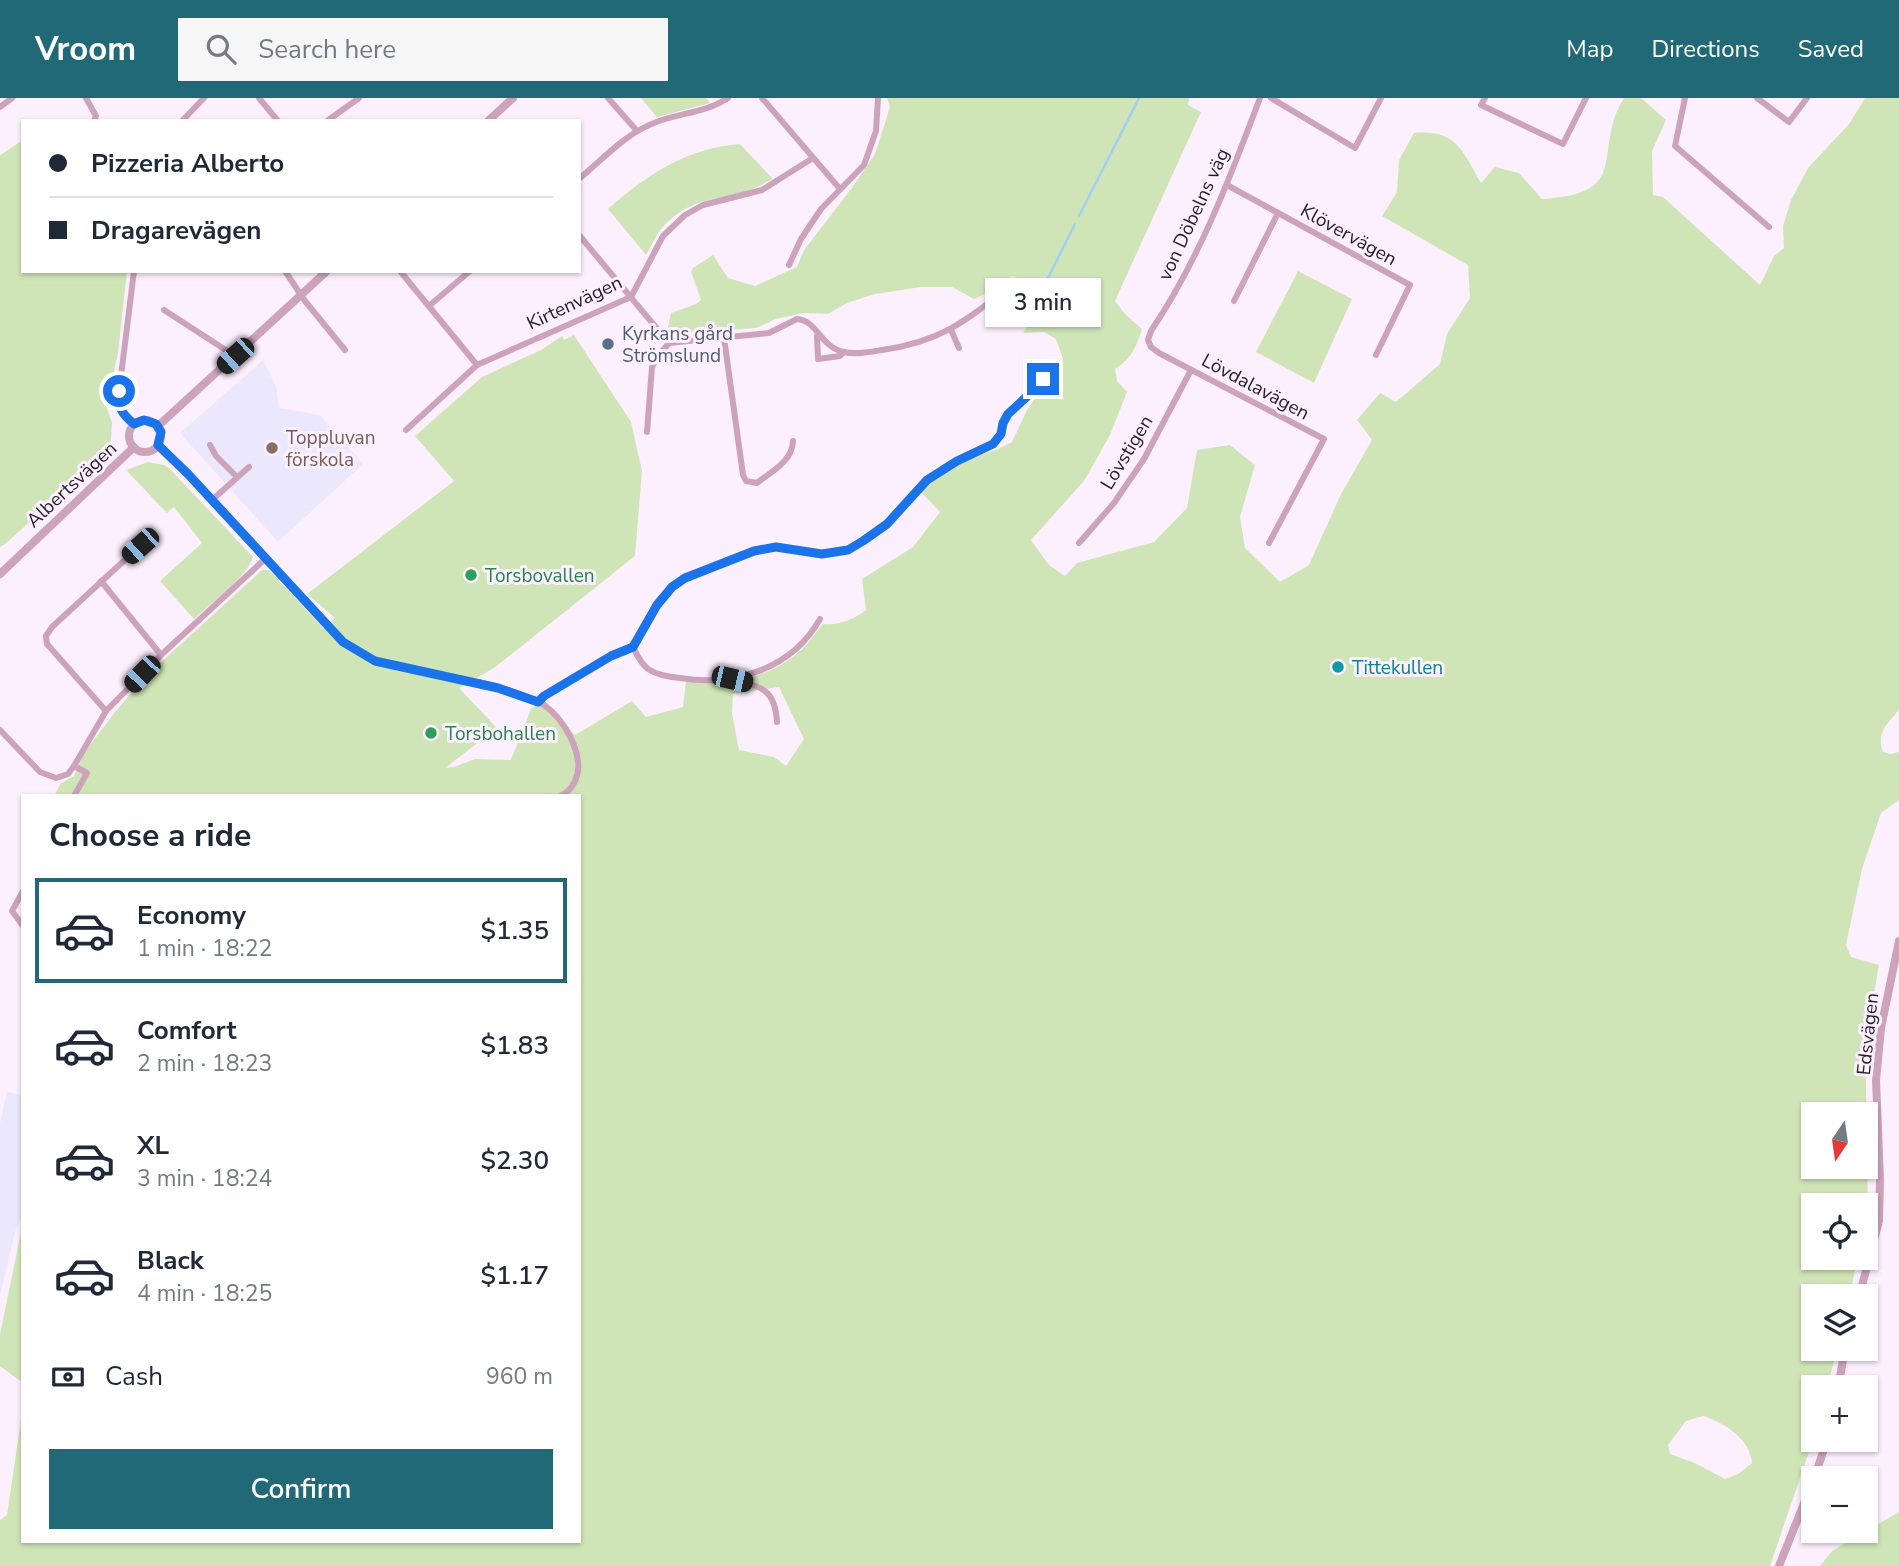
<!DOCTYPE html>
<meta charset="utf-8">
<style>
body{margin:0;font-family:"Nunito Sans",sans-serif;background:#f6f6f7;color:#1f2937;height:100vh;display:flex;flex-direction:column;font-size:26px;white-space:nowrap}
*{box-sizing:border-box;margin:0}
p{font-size:23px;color:#747a83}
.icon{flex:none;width:38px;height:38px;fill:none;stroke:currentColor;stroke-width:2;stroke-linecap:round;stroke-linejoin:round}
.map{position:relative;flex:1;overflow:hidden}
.sheet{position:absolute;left:21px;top:696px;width:560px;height:749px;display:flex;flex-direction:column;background:#fff;border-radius:0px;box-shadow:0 2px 5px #0004}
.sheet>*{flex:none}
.top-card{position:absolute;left:21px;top:21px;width:560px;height:154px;border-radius:0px;box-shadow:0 2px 5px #0004;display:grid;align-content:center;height:154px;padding:0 28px;background:#fff}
.needle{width:46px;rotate:193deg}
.controls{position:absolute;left:1801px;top:1004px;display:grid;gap:14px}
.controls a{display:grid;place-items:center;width:77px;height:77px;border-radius:0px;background:#fff;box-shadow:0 2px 5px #0004;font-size:35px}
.end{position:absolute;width:32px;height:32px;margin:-16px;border:9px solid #1a73e8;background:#fff;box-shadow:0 0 0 4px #fff}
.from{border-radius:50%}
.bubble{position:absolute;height:49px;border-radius:0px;background:#fff;box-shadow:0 2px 5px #0004;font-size:23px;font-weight:600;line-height:49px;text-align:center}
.car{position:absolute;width:21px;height:42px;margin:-21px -10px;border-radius:9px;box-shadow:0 0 5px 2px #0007;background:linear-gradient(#222 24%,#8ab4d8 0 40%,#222 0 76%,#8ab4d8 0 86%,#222 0)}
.top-card b{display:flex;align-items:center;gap:24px;height:66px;font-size:26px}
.top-card b+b{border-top:2px solid #e0e1e3}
.top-card i{width:18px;height:18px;background:#1f2937}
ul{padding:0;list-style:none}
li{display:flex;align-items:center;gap:21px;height:105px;margin:0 14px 10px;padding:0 14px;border:4px solid transparent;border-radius:0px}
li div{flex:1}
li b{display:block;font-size:26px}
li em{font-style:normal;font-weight:600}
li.current{border-color:#226977}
li>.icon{width:63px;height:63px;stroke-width:1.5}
h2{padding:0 28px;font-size:32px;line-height:84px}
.pay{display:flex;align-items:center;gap:18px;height:77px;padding:0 28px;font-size:26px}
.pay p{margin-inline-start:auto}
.primary-button{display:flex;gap:14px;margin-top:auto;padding:14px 28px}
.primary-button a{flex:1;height:80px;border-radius:0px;background:#226977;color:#fff;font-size:28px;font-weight:600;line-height:80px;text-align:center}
header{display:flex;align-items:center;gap:42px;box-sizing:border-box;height:98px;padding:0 35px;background:#226977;color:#fff}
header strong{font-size:33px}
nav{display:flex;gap:38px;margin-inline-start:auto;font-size:24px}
.search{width:490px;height:63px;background:#f6f6f7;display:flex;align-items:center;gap:18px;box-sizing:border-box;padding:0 24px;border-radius:0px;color:#747a83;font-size:26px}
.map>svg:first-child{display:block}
</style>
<header>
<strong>Vroom</strong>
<div class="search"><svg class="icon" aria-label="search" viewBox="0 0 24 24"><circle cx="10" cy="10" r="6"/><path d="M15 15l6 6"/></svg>Search here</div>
<nav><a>Map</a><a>Directions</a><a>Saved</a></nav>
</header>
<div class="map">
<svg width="1899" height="1468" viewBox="0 0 1899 1468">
<rect width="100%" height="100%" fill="#fdf0fe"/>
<g fill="#ebe8fe">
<polygon points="263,262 276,288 279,310 320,317 363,366 278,444 180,335"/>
<polygon points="7,994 23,997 23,1117 16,1131 0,1197 0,1025"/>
</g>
<g fill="#d0e5b7" fill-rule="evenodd">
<polygon points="641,0 706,0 710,5 657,19"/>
<path d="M887,0h302l-1,7 13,7 -86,189 10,13 17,15c-6,19 -11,30 -27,40l2,12 10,11 -17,43 -26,46 -53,59 18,25 16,11 12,-13 77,-21 33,-34 10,-58 33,-5 25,20 -15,52 5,31 35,34 29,-17 32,-71 31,-54 -15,-20 23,-27 16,9 44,-38 7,-30 23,-36 -2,-33 -86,-49 15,-24 2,-32 15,-27c42,-4 48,17 67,50l14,-16 24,6 23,26c92,-5 49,-48 82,-101h17l25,22 -14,31 1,44 10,2 97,88 14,-29 10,-8 -1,-22 8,-26 17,-32 41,-44 16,-26h34v612c-12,14 -23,23 -16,42l8,2 8,-2v48l-18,13 -19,56 -16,76 5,12 28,8 -12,69 -1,51 2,127 -2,10v-16h-53v52h45l-9,39h-36v52h24l-10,39h-14v52l-43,126h-1770v-46l7,-5 16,-109v136h556v-746h-525l7,-13 13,-7 10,-23 31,-41 30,-35 117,-107h7l55,59 11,-11 -28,-24 147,-113 -39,-45 67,-59 59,-27 21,-14 2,4 10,-5 57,87 11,49 -7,85 -141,112 -35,20 38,40 -52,40 9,-1 21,-8 36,1 20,-51 13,-9 31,35 57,-34 14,16 37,-10 3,-26c40,6 86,-3 116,-32 8,-7 14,-17 21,-25 17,1 30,-4 43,-14l-4,-31 51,-32 27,-35 -19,-20 10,-12 25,-17 40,-13 16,-8 15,-32 36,-51 -7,-20 -12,-7 -21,1 11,-16 -5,-32 -17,-9 -19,14 -19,9 -22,-12h-31l-46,7 -28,9 -19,11 -24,-1 -28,6 -20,9 -85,6 -3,-7 3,-14 25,-9 5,-4 -10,-28 2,-4 20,-13 15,23 27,8 42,-19 7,-17 47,-61 24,-35 15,-47zM779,589l25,52 -18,27 -12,-9 -35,-7 -7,-37 1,-19zM1813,1017h53v52h-53zM1703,1318c22,7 47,23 49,47l-14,11 -13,5 -30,-16 -25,-9 -2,-9 18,-24z"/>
<polygon points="23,42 23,173 127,173 118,255 106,308 112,324 111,342 107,355 5,446 0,449 0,57"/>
<path d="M740,46l33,35c-12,6 -23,12 -36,15 -29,6 -52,8 -74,33 -7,7 -11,19 -17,28l-38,-46c38,-34 79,-61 132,-65z"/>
<polygon points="1298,173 1352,201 1314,285 1256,254"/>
<path d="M148,364l16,3 5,3 84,89c-5,19 -44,48 -59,62l-34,-38 42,-38 -28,-36 -7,6 -41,-43z"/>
<polygon points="23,1125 23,1285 0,1268 0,1236"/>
<polygon points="1899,1414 1899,1468 1820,1468 1832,1453"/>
</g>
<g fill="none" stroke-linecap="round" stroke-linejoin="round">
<g stroke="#a1d0f2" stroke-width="2.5">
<polyline points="1079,118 1139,0"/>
<polyline points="1030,216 1075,126"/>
</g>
<g stroke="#cca3bb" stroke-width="6">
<polyline points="86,0 96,18 94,23"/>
<polyline points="259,0 278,23"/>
<polyline points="608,0 637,33"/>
<polyline points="762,0 840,91"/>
<path d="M1260,0c-30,80 -61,162 -109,233l-3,9 3,7 8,6 165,86 -55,104"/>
<polyline points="1271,0 1355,50 1381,0"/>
<polyline points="1485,0 1481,7 1563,46 1586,0"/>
<polyline points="1685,0 1675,48 1769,129"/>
<polyline points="1757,0 1789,24 1807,0"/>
<polyline points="0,9 12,0"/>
<polyline points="182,23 204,0"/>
<polyline points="327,23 359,0"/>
<path d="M579,81c24,-20 46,-45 75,-56 24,-10 52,-10 74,-25"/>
<polyline points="1227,87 1410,187 1376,257"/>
<polyline points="579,137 669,245"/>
<polyline points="789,167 801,141 821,111 864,67 876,33 878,0"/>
<polyline points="285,173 305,203 345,252"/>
<polyline points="400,173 477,267"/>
<polyline points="1234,203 1278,115"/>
<polyline points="429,208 470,173"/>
<polyline points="164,212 235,258"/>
<polyline points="951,232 959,250"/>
<polyline points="817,238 818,261 840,258 844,254"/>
<path d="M724,240l19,137 3,6 11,2c15,-12 35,-21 36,-42"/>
<polyline points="134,326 123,316 118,302 134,173"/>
<polyline points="406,332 477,267 631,199 663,138 685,117 703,107 762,92 813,60"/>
<path d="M647,334l5,-65 6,-11 11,-13 100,-10 28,-14c21,2 23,28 47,33 12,3 26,0 38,-2 62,-9 86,-31 133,-68"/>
<path d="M158,347l30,28 155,169c10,6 21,15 32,19 10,4 22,5 32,7 42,9 90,14 130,33 21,10 38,38 41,60 2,14 -5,30 -18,35"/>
<polyline points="210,347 216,358 237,379"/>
<polyline points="212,402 249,369"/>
<polyline points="1079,445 1114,405 1144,361 1191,272"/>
<polyline points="101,483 161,557"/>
<path d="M633,549c4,8 8,17 15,22 9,6 21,8 32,9 54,9 112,-9 140,-59"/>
<path d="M734,582c29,7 41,10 43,42"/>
<polyline points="539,604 544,598 611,558 633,549 657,507 672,489 685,480 754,453 776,449 822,456 848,452 863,443 887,426 927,382 957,363 993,346 1001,336 1003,325 1008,315 1034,292 1043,281"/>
<polyline points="106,613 47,546 46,538 52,529 140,448"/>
<polyline points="0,632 40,674 56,680 68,676 74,668 106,613 161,557 265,461"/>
<polyline points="74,698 87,675 74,668"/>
<polyline points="23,793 12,813 23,828"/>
</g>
<g stroke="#cca3bb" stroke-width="8">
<polyline points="488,23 513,0"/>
<circle cx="145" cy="338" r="16"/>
<polyline points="158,328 327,173"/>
<polyline points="0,476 134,349"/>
<polyline points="1859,1199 1879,1123 1880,1082 1876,982 1881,930 1899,843"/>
<polyline points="1838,1290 1845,1251"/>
<polyline points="1814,1381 1827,1342"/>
<polyline points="1779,1468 1813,1383"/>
</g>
</g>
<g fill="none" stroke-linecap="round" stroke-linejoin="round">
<path stroke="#1a73e8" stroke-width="9" d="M119,293c-2,16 3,23 15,33l10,-4 12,4 5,8 -3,13 30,29 155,168 32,19 123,27 40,14 6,-6 67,-40 22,-9 24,-42 15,-18 13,-9 69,-27 22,-4 46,7 26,-4 15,-9 24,-17 40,-44 30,-19 36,-17 8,-10 2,-11 5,-9 26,-24 9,-11"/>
</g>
<circle fill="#5c6f8a" stroke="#fdf0fe" stroke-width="2.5" cx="608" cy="246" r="7"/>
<circle fill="#8d6e63" stroke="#fdf0fe" stroke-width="2.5" cx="272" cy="350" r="7"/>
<g fill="#2e9e5b" stroke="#fdf0fe" stroke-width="2.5">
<circle cx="471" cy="477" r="7"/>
<circle cx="431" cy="635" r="7"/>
</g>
<circle fill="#0f9aa8" stroke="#fdf0fe" stroke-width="2.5" cx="1338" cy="569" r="7"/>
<g text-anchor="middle" stroke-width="6" stroke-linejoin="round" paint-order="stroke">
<g font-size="19" fill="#241f25" stroke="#fdf0fe">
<text transform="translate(1193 116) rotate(-65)" y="7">von Döbelns väg</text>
<text transform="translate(1349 136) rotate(29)" y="7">Klövervägen</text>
<text transform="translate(574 204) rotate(-25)" y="7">Kirtenvägen</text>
<text transform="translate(1256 288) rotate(28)" y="7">Lövdalavägen</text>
<text transform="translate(1126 354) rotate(-59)" y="7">Lövstigen</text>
<text transform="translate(71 386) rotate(-43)" y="7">Albertsvägen</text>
<text transform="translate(1867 936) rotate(-84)" y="7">Edsvägen</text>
</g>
<g font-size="19" fill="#4e5e75" stroke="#fdf0fe" text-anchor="start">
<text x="622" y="242">Kyrkans gård<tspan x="622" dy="22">Strömslund</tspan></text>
</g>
<g font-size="19" fill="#785e54" stroke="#fdf0fe" text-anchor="start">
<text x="286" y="346">Toppluvan<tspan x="286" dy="22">förskola</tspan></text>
</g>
<g font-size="19" fill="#27864d" stroke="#fdf0fe" text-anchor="start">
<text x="485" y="484">Torsbovallen</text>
<text x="445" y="642">Torsbohallen</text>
</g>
<g font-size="19" fill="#0d838f" stroke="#fdf0fe" text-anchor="start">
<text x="1352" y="576">Tittekullen</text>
</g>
</g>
</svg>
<div class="controls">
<a><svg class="needle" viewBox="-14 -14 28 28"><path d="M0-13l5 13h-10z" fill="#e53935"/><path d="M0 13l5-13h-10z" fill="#747a83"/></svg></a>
<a><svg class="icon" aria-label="locate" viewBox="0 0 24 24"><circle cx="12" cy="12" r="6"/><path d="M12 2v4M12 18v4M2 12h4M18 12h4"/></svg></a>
<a><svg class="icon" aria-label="layers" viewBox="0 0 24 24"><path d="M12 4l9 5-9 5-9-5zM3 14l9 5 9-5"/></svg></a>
<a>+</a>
<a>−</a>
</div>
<i class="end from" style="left:119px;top:293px"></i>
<i class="end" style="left:1043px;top:281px"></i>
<div class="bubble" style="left:985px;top:180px;width:116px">3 min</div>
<i class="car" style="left:235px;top:258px;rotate:228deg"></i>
<i class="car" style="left:140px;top:448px;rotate:228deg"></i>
<i class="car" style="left:142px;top:576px;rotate:224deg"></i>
<i class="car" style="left:732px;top:581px;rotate:103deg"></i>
<div class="top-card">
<b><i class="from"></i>Pizzeria Alberto</b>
<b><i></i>Dragarevägen</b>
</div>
<section class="sheet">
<h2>Choose a ride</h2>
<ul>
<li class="current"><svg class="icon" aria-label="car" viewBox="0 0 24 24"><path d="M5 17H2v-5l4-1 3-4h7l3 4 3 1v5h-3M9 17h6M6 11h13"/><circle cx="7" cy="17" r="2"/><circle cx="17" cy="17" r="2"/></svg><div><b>Economy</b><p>1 min · 18:22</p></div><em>$1.35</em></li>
<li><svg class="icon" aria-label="car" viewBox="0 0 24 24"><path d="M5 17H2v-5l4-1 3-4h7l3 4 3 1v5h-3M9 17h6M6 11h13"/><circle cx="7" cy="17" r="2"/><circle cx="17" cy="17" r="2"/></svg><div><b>Comfort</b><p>2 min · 18:23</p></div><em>$1.83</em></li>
<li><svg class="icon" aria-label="car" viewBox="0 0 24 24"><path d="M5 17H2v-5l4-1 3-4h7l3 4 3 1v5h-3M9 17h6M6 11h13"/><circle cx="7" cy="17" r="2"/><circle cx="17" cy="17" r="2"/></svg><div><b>XL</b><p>3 min · 18:24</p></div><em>$2.30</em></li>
<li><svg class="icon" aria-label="car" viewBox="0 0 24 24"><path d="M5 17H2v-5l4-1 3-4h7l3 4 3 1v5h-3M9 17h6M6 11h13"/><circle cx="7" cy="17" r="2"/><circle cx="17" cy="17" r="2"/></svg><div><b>Black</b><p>4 min · 18:25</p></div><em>$1.17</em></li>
</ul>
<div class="pay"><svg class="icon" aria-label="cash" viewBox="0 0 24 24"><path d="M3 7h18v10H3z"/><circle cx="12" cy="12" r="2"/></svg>Cash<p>960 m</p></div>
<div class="primary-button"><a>Confirm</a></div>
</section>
</div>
